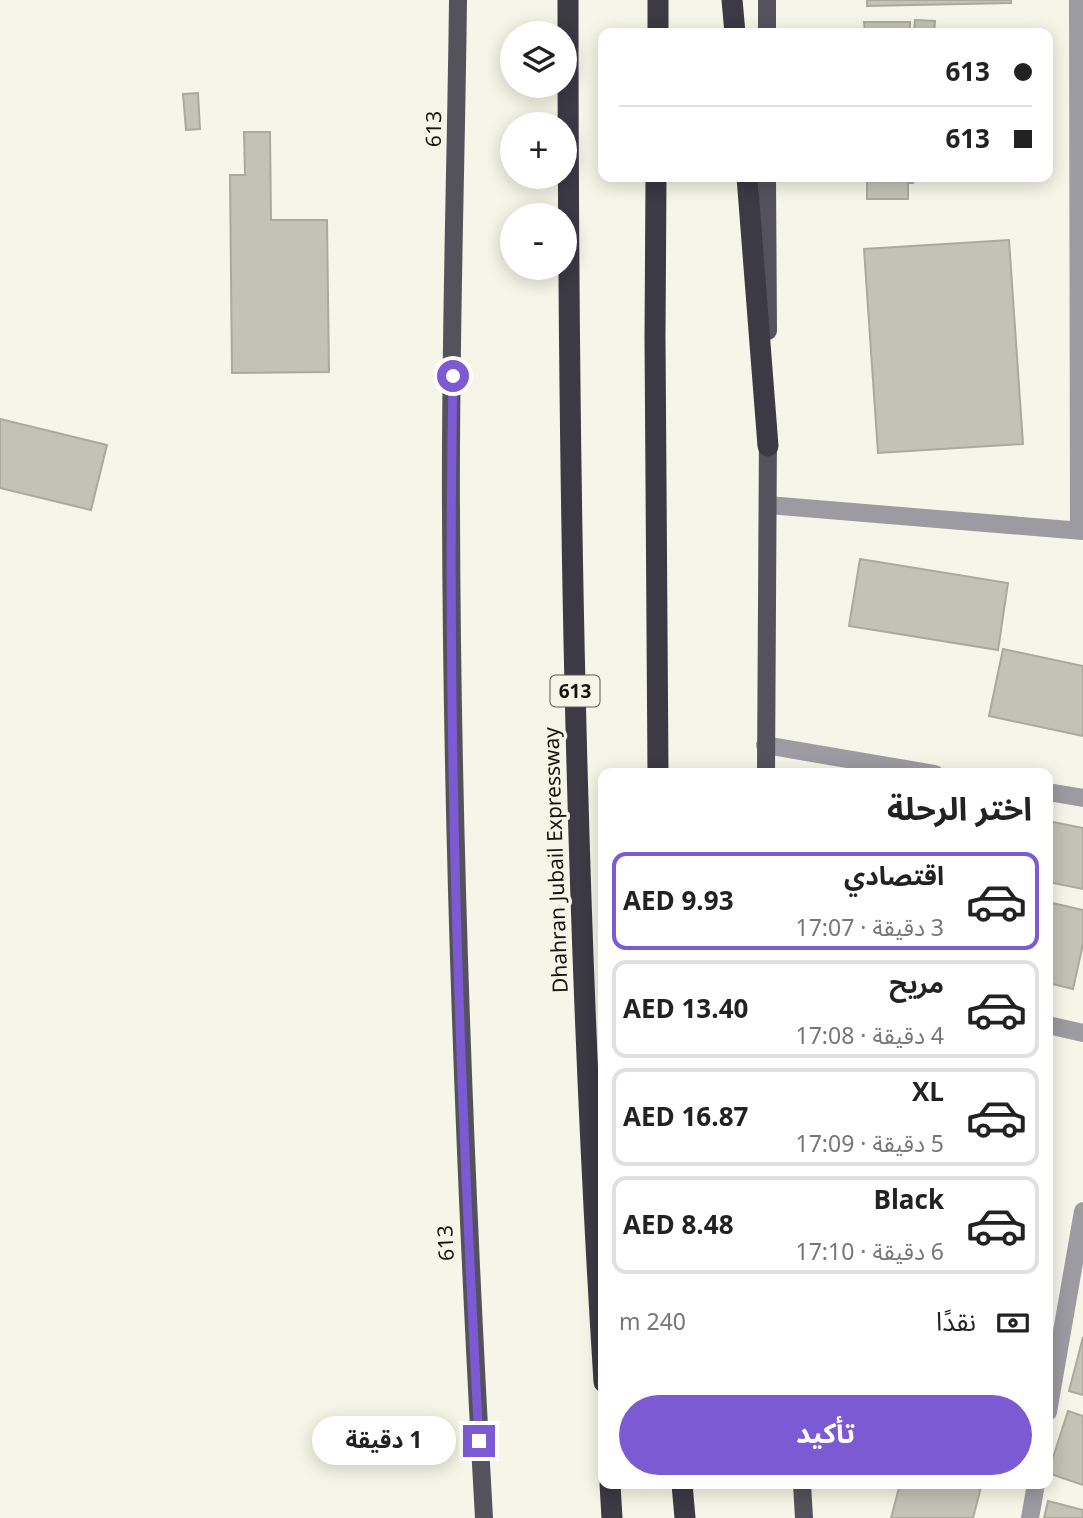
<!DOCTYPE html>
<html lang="ar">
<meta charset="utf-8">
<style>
body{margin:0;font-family:Georgia,"Noto Sans Arabic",serif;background:#f6f6f6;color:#222;direction:rtl;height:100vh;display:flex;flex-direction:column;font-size:26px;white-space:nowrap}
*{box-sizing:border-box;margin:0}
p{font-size:23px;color:#767676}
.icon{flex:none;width:38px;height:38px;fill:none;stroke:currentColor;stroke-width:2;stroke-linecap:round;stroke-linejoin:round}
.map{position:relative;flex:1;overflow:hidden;direction:ltr}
.drawer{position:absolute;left:598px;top:768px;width:455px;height:721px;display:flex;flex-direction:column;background:#fff;border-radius:14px;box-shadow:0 4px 18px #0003;direction:rtl}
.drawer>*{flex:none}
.top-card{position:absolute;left:598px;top:28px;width:455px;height:154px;border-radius:14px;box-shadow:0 4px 18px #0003;direction:rtl;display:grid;align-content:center;height:154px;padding:0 21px;background:#fff}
.fabs{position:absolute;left:500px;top:21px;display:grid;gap:14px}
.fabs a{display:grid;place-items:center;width:77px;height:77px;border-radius:50%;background:#fff;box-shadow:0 4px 18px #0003;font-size:35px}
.end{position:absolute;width:32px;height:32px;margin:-16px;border:9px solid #7c5ad4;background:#fff;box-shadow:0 0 0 4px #fff}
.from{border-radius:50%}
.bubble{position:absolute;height:49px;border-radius:24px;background:#fff;box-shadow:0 4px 18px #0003;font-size:23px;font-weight:700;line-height:49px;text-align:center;direction:rtl}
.top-card b{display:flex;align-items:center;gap:24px;height:66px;font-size:26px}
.top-card b+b{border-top:2px solid #e0e0e0}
.top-card i{width:18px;height:18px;background:#222}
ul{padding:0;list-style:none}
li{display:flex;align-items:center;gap:21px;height:98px;margin:0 14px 10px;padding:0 7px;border:4px solid #e0e0e0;border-radius:14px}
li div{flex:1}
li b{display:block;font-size:26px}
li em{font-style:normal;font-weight:700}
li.active{border-color:#7c5ad4}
li>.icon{width:63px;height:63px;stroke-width:1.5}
h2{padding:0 21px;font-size:32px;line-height:84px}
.pay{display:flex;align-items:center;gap:18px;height:77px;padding:0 21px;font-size:26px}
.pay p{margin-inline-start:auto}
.action{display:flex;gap:14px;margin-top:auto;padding:14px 21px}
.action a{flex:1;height:80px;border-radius:42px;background:#7c5ad4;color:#fff;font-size:28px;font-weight:700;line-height:80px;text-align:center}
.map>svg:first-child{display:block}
</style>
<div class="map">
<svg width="1083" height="1518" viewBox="0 0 1083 1518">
<rect width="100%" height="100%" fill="#f5f6e7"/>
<g fill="#c2c3b5" stroke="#aaaa9c" stroke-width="2">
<polygon points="867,0 1011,0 1011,3 867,6"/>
<polygon points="915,20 935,21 934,33 914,33"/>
<polygon points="864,22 910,22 910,33 865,33"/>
<polygon points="198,93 200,129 186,130 183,94"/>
<polygon points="244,132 270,132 271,220 327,220 329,372 232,373 230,175 245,175"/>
<polygon points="867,177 912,177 913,183 908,183 908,199 867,199"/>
<polygon points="1009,240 1023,444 878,453 864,249"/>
<polygon points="0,419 107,445 91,510 0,488"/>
<polygon points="860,559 1008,583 998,650 849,626"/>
<polygon points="1003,649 1083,666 1083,736 989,716"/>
<polygon points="1048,821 1083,828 1083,889 1048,882"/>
<polygon points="1048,902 1083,910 1083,944 1073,989 1048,983"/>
<polygon points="1083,1337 1083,1395 1069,1391"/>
<polygon points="1068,1411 1083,1416 1083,1485 1048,1473"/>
<polygon points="900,1484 971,1484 981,1487 973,1518 891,1518"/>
<polygon points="1048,1501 1083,1510 1083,1518 1044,1518"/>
</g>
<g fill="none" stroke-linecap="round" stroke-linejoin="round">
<g stroke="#9c9ba1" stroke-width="18">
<polyline points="1078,0 1079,530"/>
<polyline points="768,505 1083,531"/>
<polyline points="765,745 935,774"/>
<polyline points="1048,792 1083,798"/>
<polyline points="1048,1025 1083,1033"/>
<polyline points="1048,1412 1083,1211"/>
<polyline points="1030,1518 1036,1484"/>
</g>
<g stroke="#54535d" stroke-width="18">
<path d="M458,0c-2,170 -8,341 -7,511 1,336 14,672 33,1007"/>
<polyline points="767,0 767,33"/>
<polyline points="767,177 768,331"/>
<polyline points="766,774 768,432"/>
<polyline points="802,1484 804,1518"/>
</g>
<g stroke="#3b3a45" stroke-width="21">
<path d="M568,0c0,461 7,922 36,1382"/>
<polyline points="732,0 735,33"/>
<polyline points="658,33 658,0"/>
<polyline points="656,177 655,337 658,774"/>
<polyline points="747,177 768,446"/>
<polyline points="610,1484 612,1518"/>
<polyline points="682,1484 685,1518"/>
</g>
</g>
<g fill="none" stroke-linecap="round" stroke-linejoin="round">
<path stroke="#7c5ad4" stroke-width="9" d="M453,376c-7,355 7,711 26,1065"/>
</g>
<g text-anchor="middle" stroke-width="7" stroke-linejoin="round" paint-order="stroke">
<rect fill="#f5f6e7" stroke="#585850" stroke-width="2" x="550.5" y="675.5" width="49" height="31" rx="5"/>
<g font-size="19" font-weight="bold" fill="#151510">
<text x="575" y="698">613</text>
</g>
<g font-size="21" fill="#151510" stroke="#f5f6e7">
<text transform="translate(434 129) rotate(-89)" y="7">613</text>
<text transform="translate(556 860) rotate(-92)" y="7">Dhahran Jubail Expressway</text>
<text transform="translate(446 1243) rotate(-93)" y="7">613</text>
</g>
</g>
</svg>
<div class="fabs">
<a><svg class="icon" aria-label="layers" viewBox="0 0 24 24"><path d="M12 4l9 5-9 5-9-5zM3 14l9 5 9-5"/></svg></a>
<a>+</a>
<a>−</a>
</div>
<i class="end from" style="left:453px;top:376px"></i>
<i class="end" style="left:479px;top:1441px"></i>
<div class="bubble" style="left:312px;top:1416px;width:144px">1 دقيقة</div>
<div class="top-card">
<b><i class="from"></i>613</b>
<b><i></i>613</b>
</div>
<section class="drawer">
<h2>اختر الرحلة</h2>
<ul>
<li class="active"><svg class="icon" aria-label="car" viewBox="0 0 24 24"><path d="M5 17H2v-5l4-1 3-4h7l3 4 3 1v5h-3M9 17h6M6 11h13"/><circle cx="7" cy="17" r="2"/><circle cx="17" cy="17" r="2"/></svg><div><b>اقتصادي</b><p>3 دقيقة · 17:07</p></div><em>AED 9.93</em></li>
<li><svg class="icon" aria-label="car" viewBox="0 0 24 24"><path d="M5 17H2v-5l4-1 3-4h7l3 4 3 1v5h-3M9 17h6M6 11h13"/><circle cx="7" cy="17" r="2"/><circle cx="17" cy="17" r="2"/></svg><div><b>مريح</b><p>4 دقيقة · 17:08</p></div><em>AED 13.40</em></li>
<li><svg class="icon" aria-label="car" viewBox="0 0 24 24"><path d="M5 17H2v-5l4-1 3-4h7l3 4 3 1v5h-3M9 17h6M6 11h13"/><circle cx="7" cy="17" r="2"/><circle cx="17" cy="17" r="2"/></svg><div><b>XL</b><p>5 دقيقة · 17:09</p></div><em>AED 16.87</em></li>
<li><svg class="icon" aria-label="car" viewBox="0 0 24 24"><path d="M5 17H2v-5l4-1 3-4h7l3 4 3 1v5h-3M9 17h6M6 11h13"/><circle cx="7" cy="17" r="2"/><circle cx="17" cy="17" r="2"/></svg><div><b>Black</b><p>6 دقيقة · 17:10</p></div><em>AED 8.48</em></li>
</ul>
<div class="pay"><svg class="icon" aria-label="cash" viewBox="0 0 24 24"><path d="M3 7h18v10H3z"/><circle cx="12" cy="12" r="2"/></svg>نقدًا<p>240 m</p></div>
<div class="action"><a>تأكيد</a></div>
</section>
</div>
